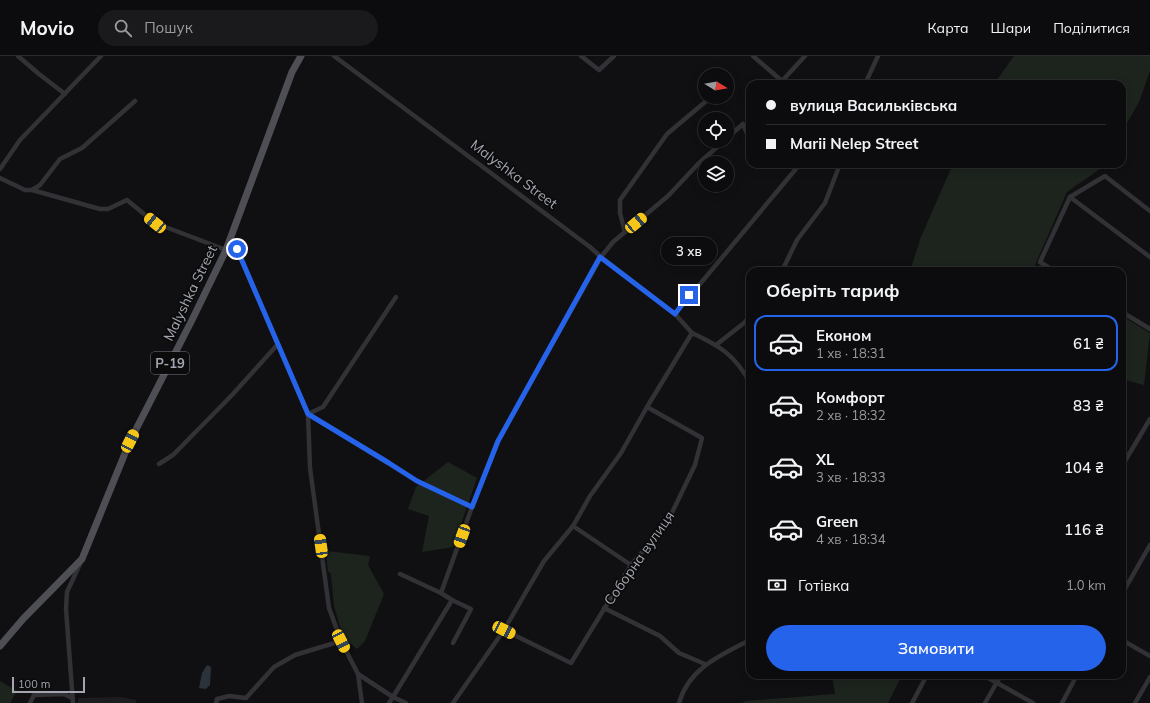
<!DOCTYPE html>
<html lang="uk">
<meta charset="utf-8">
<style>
body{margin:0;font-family:Mulish,sans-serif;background:#1a1a1c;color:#f1f3f6;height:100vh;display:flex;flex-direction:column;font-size:15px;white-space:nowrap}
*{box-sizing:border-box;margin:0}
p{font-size:13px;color:#9a9b9e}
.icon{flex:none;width:22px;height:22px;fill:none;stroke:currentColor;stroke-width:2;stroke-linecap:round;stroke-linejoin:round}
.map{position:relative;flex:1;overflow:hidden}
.side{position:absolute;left:746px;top:211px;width:380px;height:412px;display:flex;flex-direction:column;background:#0c0c0e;border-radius:12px;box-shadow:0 2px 10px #0003,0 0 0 1px #2c2c2e}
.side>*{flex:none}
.guide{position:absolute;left:746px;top:24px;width:380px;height:88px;border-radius:12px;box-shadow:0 2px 10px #0003,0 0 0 1px #2c2c2e;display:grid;align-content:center;height:88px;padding:0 20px;background:#0c0c0e}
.needle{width:26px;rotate:101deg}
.controls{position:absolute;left:698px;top:12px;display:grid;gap:8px}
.controls a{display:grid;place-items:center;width:36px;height:36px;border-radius:50%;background:#0c0c0e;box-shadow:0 2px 10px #0003,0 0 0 1px #2c2c2e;font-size:20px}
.scale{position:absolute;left:12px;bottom:10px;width:73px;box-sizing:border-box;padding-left:4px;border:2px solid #a3a6b1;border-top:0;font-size:11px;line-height:14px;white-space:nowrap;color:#a3a6b1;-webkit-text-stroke:3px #0b0b0c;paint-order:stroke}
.end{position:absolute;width:18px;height:18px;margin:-9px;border:5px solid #2563eb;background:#fff;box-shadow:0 0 0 2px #fff}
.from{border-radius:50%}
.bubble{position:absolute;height:28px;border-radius:14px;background:#0c0c0e;box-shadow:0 2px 10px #0003,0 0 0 1px #2c2c2e;font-size:13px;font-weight:600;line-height:28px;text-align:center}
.car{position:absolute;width:12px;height:24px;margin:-12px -6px;border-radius:5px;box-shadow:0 0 3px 1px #0007;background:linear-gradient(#f5c518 24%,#345 0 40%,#f5c518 0 76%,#345 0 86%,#f5c518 0)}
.guide b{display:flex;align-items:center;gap:14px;height:38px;font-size:15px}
.guide b+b{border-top:1px solid #2c2c2e}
.guide i{width:10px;height:10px;background:#f1f3f6}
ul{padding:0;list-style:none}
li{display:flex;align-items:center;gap:12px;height:56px;margin:0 8px 6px;padding:0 12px;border:2px solid transparent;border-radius:12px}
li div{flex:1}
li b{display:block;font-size:15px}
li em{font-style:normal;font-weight:600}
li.on{border-color:#2563eb}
li>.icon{width:36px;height:36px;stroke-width:1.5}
h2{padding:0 20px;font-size:18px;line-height:48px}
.pay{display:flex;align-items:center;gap:10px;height:44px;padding:0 20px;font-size:15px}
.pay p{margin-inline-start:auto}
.action{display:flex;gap:8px;margin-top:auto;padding:8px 20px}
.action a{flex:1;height:46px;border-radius:24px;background:#2563eb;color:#fff;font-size:16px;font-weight:600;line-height:46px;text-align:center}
header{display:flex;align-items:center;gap:24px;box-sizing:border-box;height:56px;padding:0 20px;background:#0c0c0e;border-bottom:1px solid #2c2c2e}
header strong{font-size:19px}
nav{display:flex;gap:22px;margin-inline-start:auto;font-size:14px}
.search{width:280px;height:36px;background:#1a1a1c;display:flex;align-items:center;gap:10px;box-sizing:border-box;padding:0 14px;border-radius:22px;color:#9a9b9e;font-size:15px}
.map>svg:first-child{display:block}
</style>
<header>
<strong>Movio</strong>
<div class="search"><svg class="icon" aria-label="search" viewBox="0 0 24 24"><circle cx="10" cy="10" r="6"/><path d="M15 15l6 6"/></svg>Пошук</div>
<nav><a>Карта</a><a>Шари</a><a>Поділитися</a></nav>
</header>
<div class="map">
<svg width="1150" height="647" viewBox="0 0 1150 647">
<rect width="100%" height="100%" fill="#101012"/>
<polygon fill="#1d1c1e" points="121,641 136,644 136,647 78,647 78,642"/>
<g fill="#1d241e">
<polygon points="1014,0 1150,0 1150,15 1139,46 1122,76 1122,28 994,28"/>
<polygon points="953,108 1104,108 1103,111 1067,136 1035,209 1035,215 910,215 921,181"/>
<polygon points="1122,260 1150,277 1144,329 1122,323"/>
<polygon points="448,406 477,422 453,491 422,496 429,460 408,453 416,431"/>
<polygon points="326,495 370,500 368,509 384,538 365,585 357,593 343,581 334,550 331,518 328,515"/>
<polygon points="832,619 902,619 888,647 742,647 746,645 835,638"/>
<polygon points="0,625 17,635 10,647 0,647"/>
</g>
<polygon fill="#2b3239" points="207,609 211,611 210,629 206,633 199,632 202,617"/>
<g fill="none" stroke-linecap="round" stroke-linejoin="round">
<g stroke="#323236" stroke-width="4.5">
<polyline points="18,0 39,18 65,38"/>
<polyline points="334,0 590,191 601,201 675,258 692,277 647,351 621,397 590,440 573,470 544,505 504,574 453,647"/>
<polyline points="581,0 599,14 614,0"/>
<polyline points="753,0 782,25 805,0"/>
<polyline points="865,28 878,0"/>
<polyline points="727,82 743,68 750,84"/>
<polyline points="0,113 20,84 101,0"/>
<polyline points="0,122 25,134 32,134 40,129 60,103 82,92 135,45"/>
<polyline points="32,134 100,153 108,153 127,144 155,167 226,194"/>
<polyline points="1070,141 1150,201"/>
<polyline points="625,176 620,157 620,144 667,78 711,41"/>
<polyline points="231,180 308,358 310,412 329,552 341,585 358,618 362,647"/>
<polyline points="782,215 797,184 825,147 840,108"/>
<polyline points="1054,215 1040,206 1070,141 1105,120 1150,155"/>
<polyline points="1122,256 1150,273"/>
<polyline points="675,258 800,108"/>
<path d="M692,277c28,13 43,22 58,50"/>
<polyline points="716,289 744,267 750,260"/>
<polyline points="308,358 417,425 472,451 498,385 601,201 613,186 668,140 699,107 724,85"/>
<polyline points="308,358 323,351 396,241"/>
<polyline points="159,408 173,399 233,338 278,288"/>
<polyline points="1122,410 1150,363"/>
<polyline points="573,470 631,509"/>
<polyline points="441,537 472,451"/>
<polyline points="1122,538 1150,489"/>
<polyline points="452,544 471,553 453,587"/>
<polyline points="604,552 660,580 679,597 705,608"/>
<polyline points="504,574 571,607 631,509 667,467 695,409 702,382 647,351"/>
<polyline points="1122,584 1150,600"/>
<polyline points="358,618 393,641 452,544 441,537 400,518"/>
<polyline points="983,619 1033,647"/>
<polyline points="30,647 34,639 64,638 72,642"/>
<polyline points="73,647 66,553 67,536 80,508"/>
<polyline points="216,647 217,643 229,640 246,642 274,611 295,599 341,585"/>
<polyline points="389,647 393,641 406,647"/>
<path d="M679,647c10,-35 42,-48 71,-63"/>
<polyline points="912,647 927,619"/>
<polyline points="985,647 1001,619"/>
<polyline points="1062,647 1077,619"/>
<polyline points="1135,647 1150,621"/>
</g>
<polyline stroke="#4e4f55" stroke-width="7" points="0,590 23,563 82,503 130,385 192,264 226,194 292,16 301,0"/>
</g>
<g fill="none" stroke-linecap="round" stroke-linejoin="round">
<polyline stroke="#2563eb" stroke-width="5" points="237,193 308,358 389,407 417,425 472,451 498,385 600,201 675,258 689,239"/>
</g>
<g text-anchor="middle" stroke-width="3.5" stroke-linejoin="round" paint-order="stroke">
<rect fill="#0b0b0c" stroke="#757880" stroke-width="1" x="151" y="296" width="38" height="22" rx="3"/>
<g font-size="13" font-weight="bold" fill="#a3a6b1">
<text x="170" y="312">Р-19</text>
</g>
<g font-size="14" fill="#a3a6b1" stroke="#0b0b0c">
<text transform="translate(514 118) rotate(37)" y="5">Malyshka Street</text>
<text transform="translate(190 237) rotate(-64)" y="5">Malyshka Street</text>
<text transform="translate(639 502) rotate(-55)" y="5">Соборна вулиця</text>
</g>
</g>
</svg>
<div class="controls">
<a><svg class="needle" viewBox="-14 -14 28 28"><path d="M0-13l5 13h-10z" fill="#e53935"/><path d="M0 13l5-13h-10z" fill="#9a9b9e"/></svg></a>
<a><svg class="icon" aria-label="locate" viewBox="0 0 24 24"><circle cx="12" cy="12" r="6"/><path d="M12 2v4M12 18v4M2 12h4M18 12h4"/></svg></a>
<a><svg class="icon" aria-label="layers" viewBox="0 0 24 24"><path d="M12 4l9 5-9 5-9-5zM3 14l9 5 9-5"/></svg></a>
</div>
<div class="scale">100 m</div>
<i class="end from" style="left:237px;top:193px"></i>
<i class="end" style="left:689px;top:239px"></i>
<div class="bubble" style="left:661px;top:181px;width:56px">3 хв</div>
<i class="car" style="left:155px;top:167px;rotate:309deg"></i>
<i class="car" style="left:636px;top:167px;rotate:50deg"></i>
<i class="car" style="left:130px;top:385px;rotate:27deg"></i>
<i class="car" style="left:462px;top:480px;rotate:200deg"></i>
<i class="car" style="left:321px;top:490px;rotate:352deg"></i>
<i class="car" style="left:504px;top:574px;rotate:116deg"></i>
<i class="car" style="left:341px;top:585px;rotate:153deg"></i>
<div class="guide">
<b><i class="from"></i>вулиця Васильківська</b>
<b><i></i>Marii Nelep Street</b>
</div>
<section class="side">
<h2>Оберіть тариф</h2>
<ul>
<li class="on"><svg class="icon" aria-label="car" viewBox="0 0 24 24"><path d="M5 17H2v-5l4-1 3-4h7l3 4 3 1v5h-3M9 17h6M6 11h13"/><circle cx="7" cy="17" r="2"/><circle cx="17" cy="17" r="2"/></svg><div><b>Економ</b><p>1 хв · 18:31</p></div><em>61 ₴</em></li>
<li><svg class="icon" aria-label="car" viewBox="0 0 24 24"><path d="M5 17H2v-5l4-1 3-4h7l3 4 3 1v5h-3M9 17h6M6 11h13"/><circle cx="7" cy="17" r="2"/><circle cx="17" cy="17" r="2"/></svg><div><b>Комфорт</b><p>2 хв · 18:32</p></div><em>83 ₴</em></li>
<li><svg class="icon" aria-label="car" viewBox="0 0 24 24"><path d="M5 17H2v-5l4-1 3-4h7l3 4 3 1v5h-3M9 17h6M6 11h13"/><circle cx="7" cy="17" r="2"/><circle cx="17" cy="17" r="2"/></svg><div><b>XL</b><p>3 хв · 18:33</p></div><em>104 ₴</em></li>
<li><svg class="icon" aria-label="car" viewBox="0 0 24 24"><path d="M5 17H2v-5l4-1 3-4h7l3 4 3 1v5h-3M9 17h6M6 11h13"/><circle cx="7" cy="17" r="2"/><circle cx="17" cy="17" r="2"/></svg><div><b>Green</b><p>4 хв · 18:34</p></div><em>116 ₴</em></li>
</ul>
<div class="pay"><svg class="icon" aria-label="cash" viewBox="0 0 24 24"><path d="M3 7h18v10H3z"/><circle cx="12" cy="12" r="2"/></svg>Готівка<p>1.0 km</p></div>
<div class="action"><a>Замовити</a></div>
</section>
</div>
